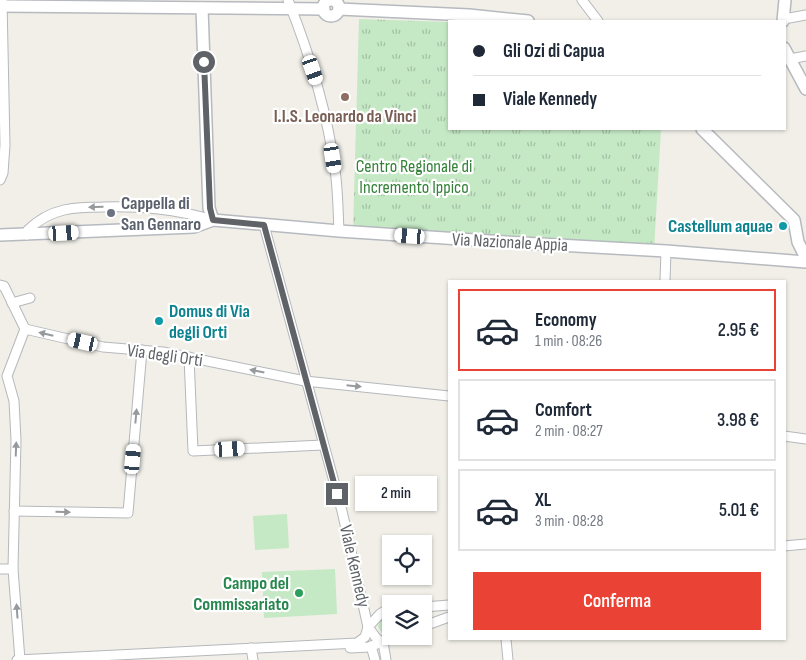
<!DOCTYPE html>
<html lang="it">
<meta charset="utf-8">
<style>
body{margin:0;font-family:"Sofia Sans Condensed",sans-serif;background:#f6f6f7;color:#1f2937;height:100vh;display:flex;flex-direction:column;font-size:19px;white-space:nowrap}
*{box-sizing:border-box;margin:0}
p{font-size:16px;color:#747a83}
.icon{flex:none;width:28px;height:28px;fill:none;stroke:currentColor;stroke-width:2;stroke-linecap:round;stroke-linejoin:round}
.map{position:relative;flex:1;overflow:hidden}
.side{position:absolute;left:448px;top:280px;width:338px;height:360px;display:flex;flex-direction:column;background:#fff;border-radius:0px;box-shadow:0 1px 4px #0004}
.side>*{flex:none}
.banner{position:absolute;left:448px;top:20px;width:338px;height:110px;border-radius:0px;box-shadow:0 1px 4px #0004;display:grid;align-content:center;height:110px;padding:0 25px;background:#fff}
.controls{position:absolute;left:382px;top:535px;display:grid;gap:10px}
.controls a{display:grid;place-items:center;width:50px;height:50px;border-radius:0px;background:#fff;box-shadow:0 1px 4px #0004;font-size:25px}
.end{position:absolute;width:22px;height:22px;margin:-11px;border:6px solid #5f6368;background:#fff;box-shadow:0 0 0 2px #fff}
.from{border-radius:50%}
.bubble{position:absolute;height:35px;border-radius:0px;background:#fff;box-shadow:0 1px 4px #0004;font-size:16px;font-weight:600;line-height:35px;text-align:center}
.car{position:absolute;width:15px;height:30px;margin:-15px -8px;border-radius:6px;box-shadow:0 0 4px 1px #0007;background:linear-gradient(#fff 24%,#345 0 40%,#fff 0 76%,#345 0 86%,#fff 0)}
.banner b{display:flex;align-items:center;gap:18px;height:48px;font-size:19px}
.banner b+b{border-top:1px solid #e0e1e3}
.banner i{width:12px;height:12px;background:#1f2937}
ul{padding:9px 0 0;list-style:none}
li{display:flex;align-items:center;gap:15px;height:82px;margin:0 10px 8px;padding:0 15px;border:2px solid #e0e1e3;border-radius:0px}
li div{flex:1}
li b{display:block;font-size:19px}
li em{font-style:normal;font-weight:600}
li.current{border-color:#ea4335}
li>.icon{width:45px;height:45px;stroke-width:1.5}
.action{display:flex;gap:10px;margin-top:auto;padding:10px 25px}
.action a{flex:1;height:58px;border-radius:0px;background:#ea4335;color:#fff;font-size:20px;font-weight:600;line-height:58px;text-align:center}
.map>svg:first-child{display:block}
</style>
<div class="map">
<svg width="806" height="660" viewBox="0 0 806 660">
<defs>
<pattern id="grass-tufts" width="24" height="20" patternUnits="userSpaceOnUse" patternTransform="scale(1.25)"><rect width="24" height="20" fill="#c5e8c5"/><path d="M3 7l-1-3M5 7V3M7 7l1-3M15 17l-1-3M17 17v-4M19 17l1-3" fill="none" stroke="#a3c0a4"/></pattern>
</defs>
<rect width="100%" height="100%" fill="#f1efe8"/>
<g fill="url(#grass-tufts)">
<polygon points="359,19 449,22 449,129 661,129 654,250 353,232"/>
<path d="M391,615v21h-7l-6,-9c2,-9 5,-11 13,-12z"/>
</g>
<g fill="#c5e8c5">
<polygon points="287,514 289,548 255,550 253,516"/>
<polygon points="335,569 337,614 264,618 262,572"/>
</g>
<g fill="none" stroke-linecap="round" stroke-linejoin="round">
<g stroke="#b5b8bc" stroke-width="11">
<g id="street">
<path d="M288,0c22,55 39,111 47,170 3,20 3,41 4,61"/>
<polyline points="329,0 329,1"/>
<polyline points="582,0 598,21"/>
<polyline points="784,19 806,15"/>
<polyline points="790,59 806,56"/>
<polyline points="0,180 3,173 5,145 2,0"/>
<path d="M27,235l1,-5c10,-10 23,-17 36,-20 13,-3 26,-3 39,-3 39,-1 72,2 110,13"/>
<polyline points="665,281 666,251"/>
<polyline points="0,285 4,286 25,329 7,376 14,401 16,440 13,569 20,660"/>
<polyline points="12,303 30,298"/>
<polyline points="25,329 103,347 163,352 305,381 449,396"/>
<polyline points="189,357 193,451 323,445"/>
<polyline points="784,436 806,439"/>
<polyline points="14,511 128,513 142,350"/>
<polyline points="784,546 806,544"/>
<polyline points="0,569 13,569"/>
<polyline points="424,607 449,605"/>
<polyline points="424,626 449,617"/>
<polyline points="506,639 508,660"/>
<polyline points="383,642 377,639 368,627 380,614 386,610"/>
<polyline points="383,642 386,660"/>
<polyline points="371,646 375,660"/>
<polyline points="251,648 253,660"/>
<polyline points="350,648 369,647 398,636"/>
<polyline points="17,660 357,643 365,637 368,627 342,511 264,225"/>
</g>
</g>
<g stroke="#b6babf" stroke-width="14">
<g id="secondary">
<circle cx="331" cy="8" r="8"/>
<polyline points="0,6 324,9"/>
<polyline points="202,8 209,208 213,220"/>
<polyline points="339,9 469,15 528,21"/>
<polyline points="783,21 785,0"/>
<polyline points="784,48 806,89"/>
<polyline points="702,129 794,220 798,242 806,258"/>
<polyline points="0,235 194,227 213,220 339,231 505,242 666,251 806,262"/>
</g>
</g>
<use href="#street" stroke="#fff" stroke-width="9"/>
<use href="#secondary" stroke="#fff" stroke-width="11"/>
</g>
<defs><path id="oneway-solid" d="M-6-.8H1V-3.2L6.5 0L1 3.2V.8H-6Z" transform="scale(1.25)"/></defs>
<g fill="#979a9d">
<use href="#oneway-solid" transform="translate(96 207) rotate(178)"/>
<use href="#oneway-solid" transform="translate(46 334) rotate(-167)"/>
<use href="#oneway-solid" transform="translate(257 371) rotate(-169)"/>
<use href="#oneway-solid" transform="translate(354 386) rotate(6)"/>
<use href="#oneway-solid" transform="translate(136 416) rotate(-85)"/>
<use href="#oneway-solid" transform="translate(16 449) rotate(-88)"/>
<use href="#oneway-solid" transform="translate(63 512) rotate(1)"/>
<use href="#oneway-solid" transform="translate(17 611) rotate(-94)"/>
</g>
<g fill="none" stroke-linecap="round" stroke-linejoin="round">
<polyline stroke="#5f6368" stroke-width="6" points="204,62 210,208 213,220 264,225 337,494"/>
</g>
<circle fill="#8d6e63" stroke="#fff" stroke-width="2" cx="345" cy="97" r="5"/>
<circle fill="#6b7280" stroke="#fff" stroke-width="2" cx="111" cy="213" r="5"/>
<g fill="#0f9aa8" stroke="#fff" stroke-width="2">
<circle cx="783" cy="226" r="5"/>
<circle cx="159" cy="321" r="5"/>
</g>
<circle fill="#2e9e5b" stroke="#fff" stroke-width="2" cx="299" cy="593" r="5"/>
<g text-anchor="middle" stroke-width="4.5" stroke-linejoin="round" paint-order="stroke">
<g font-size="18" font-weight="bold" fill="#785e54" stroke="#fff">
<text x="345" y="122">I.I.S. Leonardo da Vinci</text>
</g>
<g font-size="18" fill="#348238" stroke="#fff">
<text x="414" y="172">Centro Regionale di<tspan x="414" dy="21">Incremento Ippico</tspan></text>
</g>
<g font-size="18" font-weight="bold" fill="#5b616d" stroke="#fff" text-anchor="start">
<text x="121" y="209">Cappella di<tspan x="121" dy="21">San Gennaro</tspan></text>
</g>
<g font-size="18" font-weight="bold" fill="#0d838f" stroke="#fff" text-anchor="end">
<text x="773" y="232">Castellum aquae</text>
<text x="169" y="317" text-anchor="start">Domus di Via<tspan x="169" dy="21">degli Orti</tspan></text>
</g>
<g font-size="18" fill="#5f6368" stroke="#fff">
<text transform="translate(510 242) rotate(3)" y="6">Via Nazionale Appia</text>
<text transform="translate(165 355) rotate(8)" y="6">Via degli Orti</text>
<text transform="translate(355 566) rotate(77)" y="6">Viale Kennedy</text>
</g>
<g font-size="18" font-weight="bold" fill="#27864d" stroke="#fff" text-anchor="end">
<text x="289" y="589">Campo del<tspan x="289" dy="21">Commissariato</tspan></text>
</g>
</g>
</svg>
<div class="controls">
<a><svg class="icon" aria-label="locate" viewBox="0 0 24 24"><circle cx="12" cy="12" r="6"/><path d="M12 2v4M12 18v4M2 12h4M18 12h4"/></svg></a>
<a><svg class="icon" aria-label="layers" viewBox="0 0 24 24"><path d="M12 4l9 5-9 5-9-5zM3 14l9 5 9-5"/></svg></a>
</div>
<i class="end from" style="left:204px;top:62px"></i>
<i class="end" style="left:337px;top:494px"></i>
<div class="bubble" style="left:355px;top:476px;width:82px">2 min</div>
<i class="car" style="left:313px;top:70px;rotate:161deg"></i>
<i class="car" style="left:333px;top:158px;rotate:171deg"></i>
<i class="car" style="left:64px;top:233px;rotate:87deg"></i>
<i class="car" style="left:410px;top:236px;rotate:274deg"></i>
<i class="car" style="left:83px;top:342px;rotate:283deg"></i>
<i class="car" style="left:230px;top:449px;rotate:87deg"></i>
<i class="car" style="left:133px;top:459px;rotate:5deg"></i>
<div class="banner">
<b><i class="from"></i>Gli Ozi di Capua</b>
<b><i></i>Viale Kennedy</b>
</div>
<section class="side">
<ul>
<li class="current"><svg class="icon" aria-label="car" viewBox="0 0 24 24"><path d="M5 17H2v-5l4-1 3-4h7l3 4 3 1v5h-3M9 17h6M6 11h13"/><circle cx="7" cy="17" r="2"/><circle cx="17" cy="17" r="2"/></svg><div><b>Economy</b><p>1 min · 08:26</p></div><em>2.95 €</em></li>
<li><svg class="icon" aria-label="car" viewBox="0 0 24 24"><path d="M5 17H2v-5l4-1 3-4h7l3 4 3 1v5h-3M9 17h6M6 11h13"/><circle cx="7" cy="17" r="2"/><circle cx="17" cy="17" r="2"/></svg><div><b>Comfort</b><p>2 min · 08:27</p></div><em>3.98 €</em></li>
<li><svg class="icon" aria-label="car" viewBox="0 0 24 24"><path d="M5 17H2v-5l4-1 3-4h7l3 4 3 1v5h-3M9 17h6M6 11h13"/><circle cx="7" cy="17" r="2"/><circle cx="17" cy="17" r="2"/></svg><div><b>XL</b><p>3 min · 08:28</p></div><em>5.01 €</em></li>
</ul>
<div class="action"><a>Conferma</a></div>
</section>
</div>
